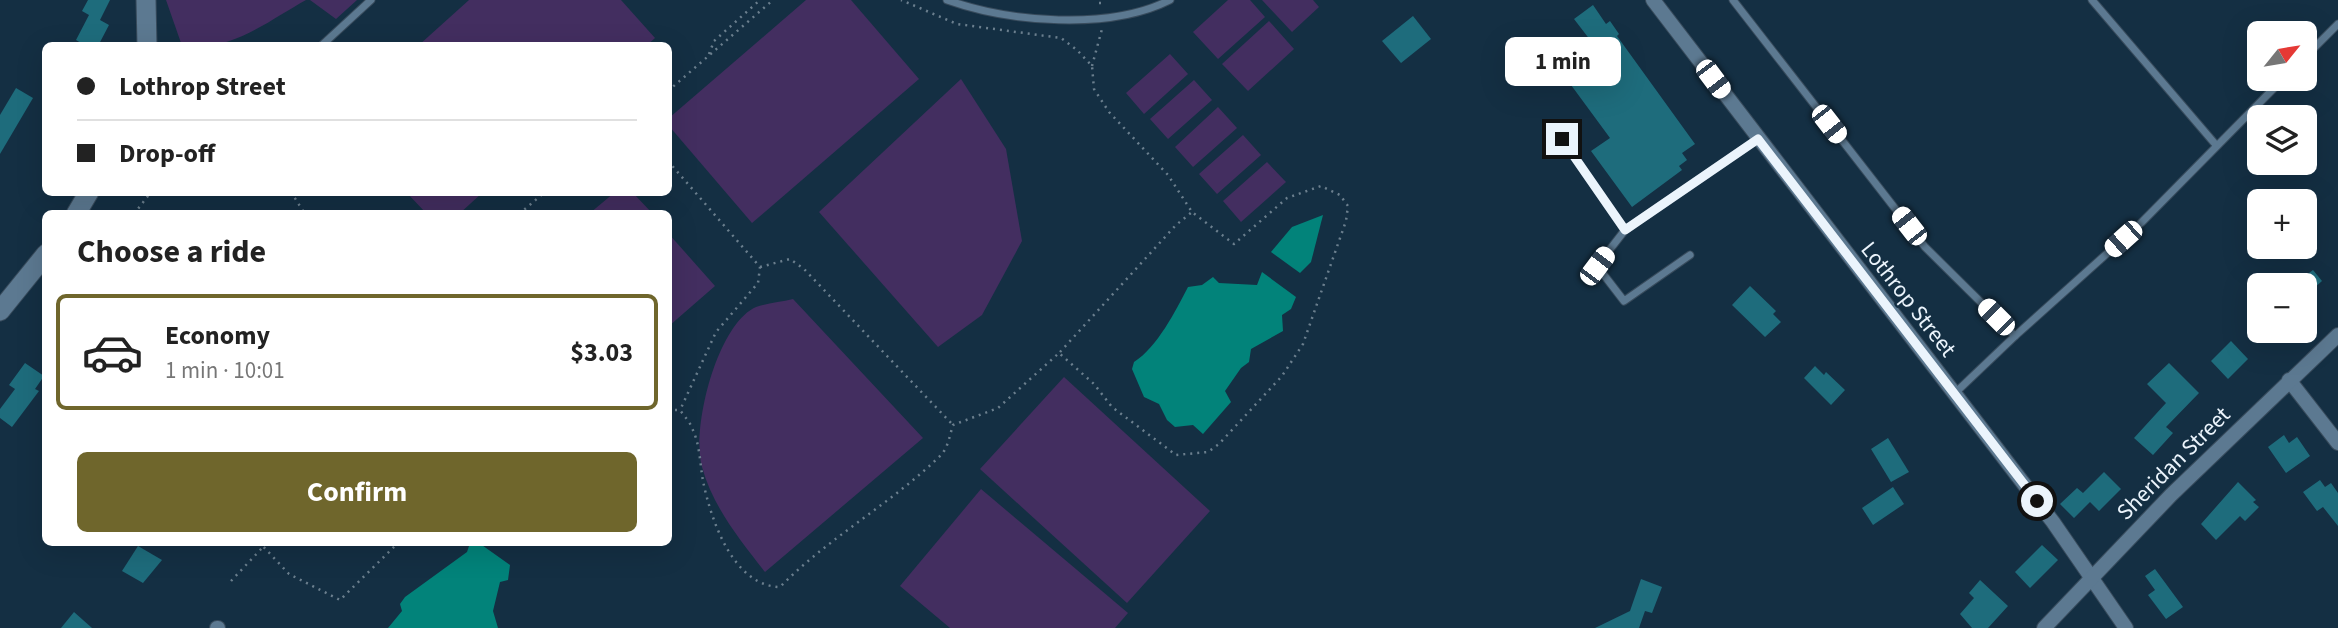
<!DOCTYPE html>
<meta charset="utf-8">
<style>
body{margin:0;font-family:"Source Sans 3",sans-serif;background:#f6f6f6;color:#222;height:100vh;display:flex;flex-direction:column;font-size:26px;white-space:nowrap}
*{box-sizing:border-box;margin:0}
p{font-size:23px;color:#767676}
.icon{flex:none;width:38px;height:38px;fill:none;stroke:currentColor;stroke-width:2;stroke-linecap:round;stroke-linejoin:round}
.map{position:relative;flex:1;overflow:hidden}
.panel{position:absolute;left:42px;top:210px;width:630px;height:336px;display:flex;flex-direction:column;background:#fff;border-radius:10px;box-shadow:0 7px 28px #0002}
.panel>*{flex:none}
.top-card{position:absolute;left:42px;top:42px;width:630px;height:154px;border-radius:10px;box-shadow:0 7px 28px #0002;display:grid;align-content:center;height:154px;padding:0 35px;background:#fff}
.needle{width:46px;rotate:60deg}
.fabs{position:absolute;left:2247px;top:21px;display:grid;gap:14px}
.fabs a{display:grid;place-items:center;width:70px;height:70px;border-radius:10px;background:#fff;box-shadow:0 7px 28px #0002;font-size:35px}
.end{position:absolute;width:32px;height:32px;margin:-16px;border:9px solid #ebf4fc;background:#111;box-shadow:0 0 0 4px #111}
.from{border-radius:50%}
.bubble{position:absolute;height:49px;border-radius:10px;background:#fff;box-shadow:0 7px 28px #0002;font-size:23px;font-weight:700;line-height:49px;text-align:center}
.car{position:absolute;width:21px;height:42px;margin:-21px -10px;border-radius:9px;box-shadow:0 0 5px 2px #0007;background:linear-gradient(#fff 24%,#345 0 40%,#fff 0 76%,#345 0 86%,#fff 0)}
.top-card b{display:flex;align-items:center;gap:24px;height:66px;font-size:26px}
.top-card b+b{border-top:2px solid #e0e0e0}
.top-card i{width:18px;height:18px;background:#222}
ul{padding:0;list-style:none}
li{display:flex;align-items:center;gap:21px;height:116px;margin:0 14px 10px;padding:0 21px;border:4px solid transparent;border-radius:10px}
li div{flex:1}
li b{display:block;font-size:26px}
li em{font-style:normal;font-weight:700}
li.active{border-color:#6f662c}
li>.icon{width:63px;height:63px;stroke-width:1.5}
h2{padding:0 35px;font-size:32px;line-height:84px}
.button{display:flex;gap:14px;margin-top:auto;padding:14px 35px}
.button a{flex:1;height:80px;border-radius:10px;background:#6f662c;color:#fff;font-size:28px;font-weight:700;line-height:80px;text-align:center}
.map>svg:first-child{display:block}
</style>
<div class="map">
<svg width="2338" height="628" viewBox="0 0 2338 628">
<rect width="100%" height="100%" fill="#142f43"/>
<g fill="#432e60">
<path d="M166,0h140c-35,19 -83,58 -125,43z"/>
<polygon points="310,0 357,0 336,19"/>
<polygon points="469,0 621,0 655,38 646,46 419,45"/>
<polygon points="806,0 851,0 919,79 752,223 669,126 669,118"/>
<polygon points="1228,0 1250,0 1265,17 1218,59 1193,32"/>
<polygon points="1262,0 1313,0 1319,7 1292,32"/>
<polygon points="1269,21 1294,49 1248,91 1222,64"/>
<polygon points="1170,54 1188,74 1144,114 1126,93"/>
<polygon points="961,79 1006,149 1022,241 982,315 938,347 819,212"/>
<polygon points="1194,80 1212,100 1168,139 1150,119"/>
<polygon points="1218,107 1237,128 1193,167 1175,147"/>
<polygon points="1243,135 1261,155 1217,194 1199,174"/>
<polygon points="1267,162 1286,182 1241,222 1223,201"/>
<polygon points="407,193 482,193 459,214 426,213"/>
<polygon points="614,193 633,193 652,213 590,213"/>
<polygon points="668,233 715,286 669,326 668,326"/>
<path d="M793,299l130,139 -158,134c-25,-32 -52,-65 -63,-105 -11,-38 15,-143 54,-160 11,-4 25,-5 37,-8z"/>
<polygon points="1064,377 1210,511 1127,603 980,469"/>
<polygon points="981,489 1128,613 1115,628 950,628 900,586"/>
</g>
<g fill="#02837a">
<polygon points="1323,215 1311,262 1300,273 1271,252 1292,227"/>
<path d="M1262,272l34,25 -5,12 -9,6 1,16 -32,18 -2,13 -8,6 -16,23 6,11 -28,32 -10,-9 -18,2 -8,-7 -8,-16 -15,-7 -12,-28 2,-7c23,-14 42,-52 54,-75l14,-2 11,-8 6,6 38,2z"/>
<polygon points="470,543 479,543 510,565 508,580 500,582 493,611 498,628 388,628 402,611 400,604 405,597 467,552"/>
</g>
<g fill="#1e6c7c">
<polygon points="88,0 110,0 100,20 109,25 98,46 86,46 76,40 89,15 82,11"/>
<polygon points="1593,5 1606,24 1610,21 1619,34 1617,36 1695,144 1682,153 1687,160 1679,166 1682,170 1632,207 1591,151 1610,138 1560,70 1594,45 1574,19"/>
<polygon points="1413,16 1431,39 1401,63 1382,41"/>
<polygon points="16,88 33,98 0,154 0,115"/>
<polygon points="2313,270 2322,281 2305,296 2305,276"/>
<polygon points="1750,286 1776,311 1773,314 1781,322 1765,337 1732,305"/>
<polygon points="2231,341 2248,359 2228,379 2211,361"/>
<polygon points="25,363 44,376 35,389 39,391 12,427 0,418 0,409 15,389 9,385"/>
<polygon points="2169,363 2199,393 2166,427 2173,433 2153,455 2134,438 2166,403 2147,384"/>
<polygon points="1815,366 1824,375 1826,372 1845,390 1831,405 1804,378"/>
<polygon points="2284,435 2289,443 2297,437 2310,456 2286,473 2268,447"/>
<polygon points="1888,438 1909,472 1891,482 1871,449"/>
<polygon points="2104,472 2121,489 2099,511 2090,502 2074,518 2060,504 2077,488 2083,493"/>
<polygon points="2320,480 2325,487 2331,483 2338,493 2338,526 2323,507 2317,511 2303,492"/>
<polygon points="2238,482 2256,500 2253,502 2259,507 2245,521 2240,516 2216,540 2201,524"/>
<polygon points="1893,487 1904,504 1873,525 1862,508"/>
<polygon points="2042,545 2058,560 2030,588 2015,572"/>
<polygon points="138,546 162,560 143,583 122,571"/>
<polygon points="2155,569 2183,607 2166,619 2148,595 2155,590 2145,576"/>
<polygon points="1641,579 1662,587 1652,613 1645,611 1639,628 1595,628 1630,611"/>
<polygon points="1980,580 2008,606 1988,628 1972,628 1960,614 1974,598 1969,593"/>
<polygon points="74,612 92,628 61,628"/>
</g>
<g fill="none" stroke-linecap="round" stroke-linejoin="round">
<g stroke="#384b5c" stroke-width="9">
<g id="lane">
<path d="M947,0c62,22 162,31 223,0"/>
<polyline points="1733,0 1925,247 2015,336 1954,394"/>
<polyline points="2092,0 2216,145"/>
<polyline points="321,46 371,0"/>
<polyline points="2305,57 2338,24"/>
<polyline points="1562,139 1625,230 1758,139"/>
<polyline points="1625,230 1597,266 1624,301 1690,255"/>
<polyline points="2015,336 2141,223 2283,79"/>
</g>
</g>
<g stroke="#384b5c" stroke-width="16">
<g id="street">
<polyline points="1653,0 2053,522 2126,628"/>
<polyline points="2289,380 2338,443"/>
<polyline points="217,628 218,628"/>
<polyline points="2044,628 2171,495 2338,335"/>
</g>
</g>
<g stroke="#384b5c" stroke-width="21">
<g id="secondary">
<polyline points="146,0 147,46"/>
<polyline points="76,214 89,192"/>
<polyline points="0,311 46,254"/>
</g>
</g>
<g stroke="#6b7f8e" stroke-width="2.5" stroke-dasharray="2 5" stroke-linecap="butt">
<polyline points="1099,3 1103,3"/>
<polyline points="709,54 714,41 760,0"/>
<polyline points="1092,66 1102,29"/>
<polyline points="668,91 773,0"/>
<polyline points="668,161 760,267 758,283 716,332 681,408"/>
<polyline points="291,192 305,214"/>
<polyline points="134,214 151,192"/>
<polyline points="519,214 545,192"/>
<polyline points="760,267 790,259 804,269 952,424"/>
<polyline points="1060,352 1176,225 1192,212"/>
<path d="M668,410h12c4,6 10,12 12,18 8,16 8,36 11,53 8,39 30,105 77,106 49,-50 111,-83 161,-132 7,-7 9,-21 12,-30l45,-17 61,-55 35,31 18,23 64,48 32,-3 11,-8 63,-68 21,-32 43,-123 2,-15 -8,-11 -19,-9 -34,12 -53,46 -42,-32 -24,-37 -59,-63 -15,-23 -2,-23 -15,-16 -16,-12 -104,-14 -56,-24"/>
<polyline points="259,542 289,574 340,600 399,542"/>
<polyline points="231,581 263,547"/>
</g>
<use href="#lane" stroke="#5c7991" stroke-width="7"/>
<use href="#street" stroke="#5c7991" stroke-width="14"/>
<use href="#secondary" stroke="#5c7991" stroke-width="19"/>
</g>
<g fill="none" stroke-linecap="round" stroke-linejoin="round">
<polyline stroke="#ebf4fc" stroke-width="9" points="1562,139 1625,230 1758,139 2037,501"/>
</g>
<g text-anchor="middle" stroke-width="5" stroke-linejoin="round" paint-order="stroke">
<g font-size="23" fill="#ebf4fc" stroke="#142f43">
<text transform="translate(1909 299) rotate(52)" y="8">Lothrop Street</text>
<text transform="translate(2173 463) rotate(-45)" y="8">Sheridan Street</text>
</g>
</g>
</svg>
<div class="fabs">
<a><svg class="needle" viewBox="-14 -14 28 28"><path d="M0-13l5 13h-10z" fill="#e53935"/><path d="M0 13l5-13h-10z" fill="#767676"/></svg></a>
<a><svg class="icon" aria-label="layers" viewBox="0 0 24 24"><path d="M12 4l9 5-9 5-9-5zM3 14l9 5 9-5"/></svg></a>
<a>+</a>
<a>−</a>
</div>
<i class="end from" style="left:2037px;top:501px"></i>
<i class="end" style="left:1562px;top:139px"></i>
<div class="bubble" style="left:1505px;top:37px;width:116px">1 min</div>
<i class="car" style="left:1713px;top:79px;rotate:143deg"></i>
<i class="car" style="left:1829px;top:124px;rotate:142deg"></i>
<i class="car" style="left:1909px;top:226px;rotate:322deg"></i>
<i class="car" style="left:2123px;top:239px;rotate:228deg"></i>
<i class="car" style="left:1597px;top:266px;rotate:37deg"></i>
<i class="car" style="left:1996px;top:317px;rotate:315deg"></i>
<div class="top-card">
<b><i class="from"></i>Lothrop Street</b>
<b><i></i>Drop-off</b>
</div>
<section class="panel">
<h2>Choose a ride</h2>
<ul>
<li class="active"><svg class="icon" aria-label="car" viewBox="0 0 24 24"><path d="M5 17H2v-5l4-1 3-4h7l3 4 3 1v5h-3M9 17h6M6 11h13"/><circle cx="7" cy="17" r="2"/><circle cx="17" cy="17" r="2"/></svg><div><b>Economy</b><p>1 min · 10:01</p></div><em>$3.03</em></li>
</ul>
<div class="button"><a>Confirm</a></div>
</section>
</div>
